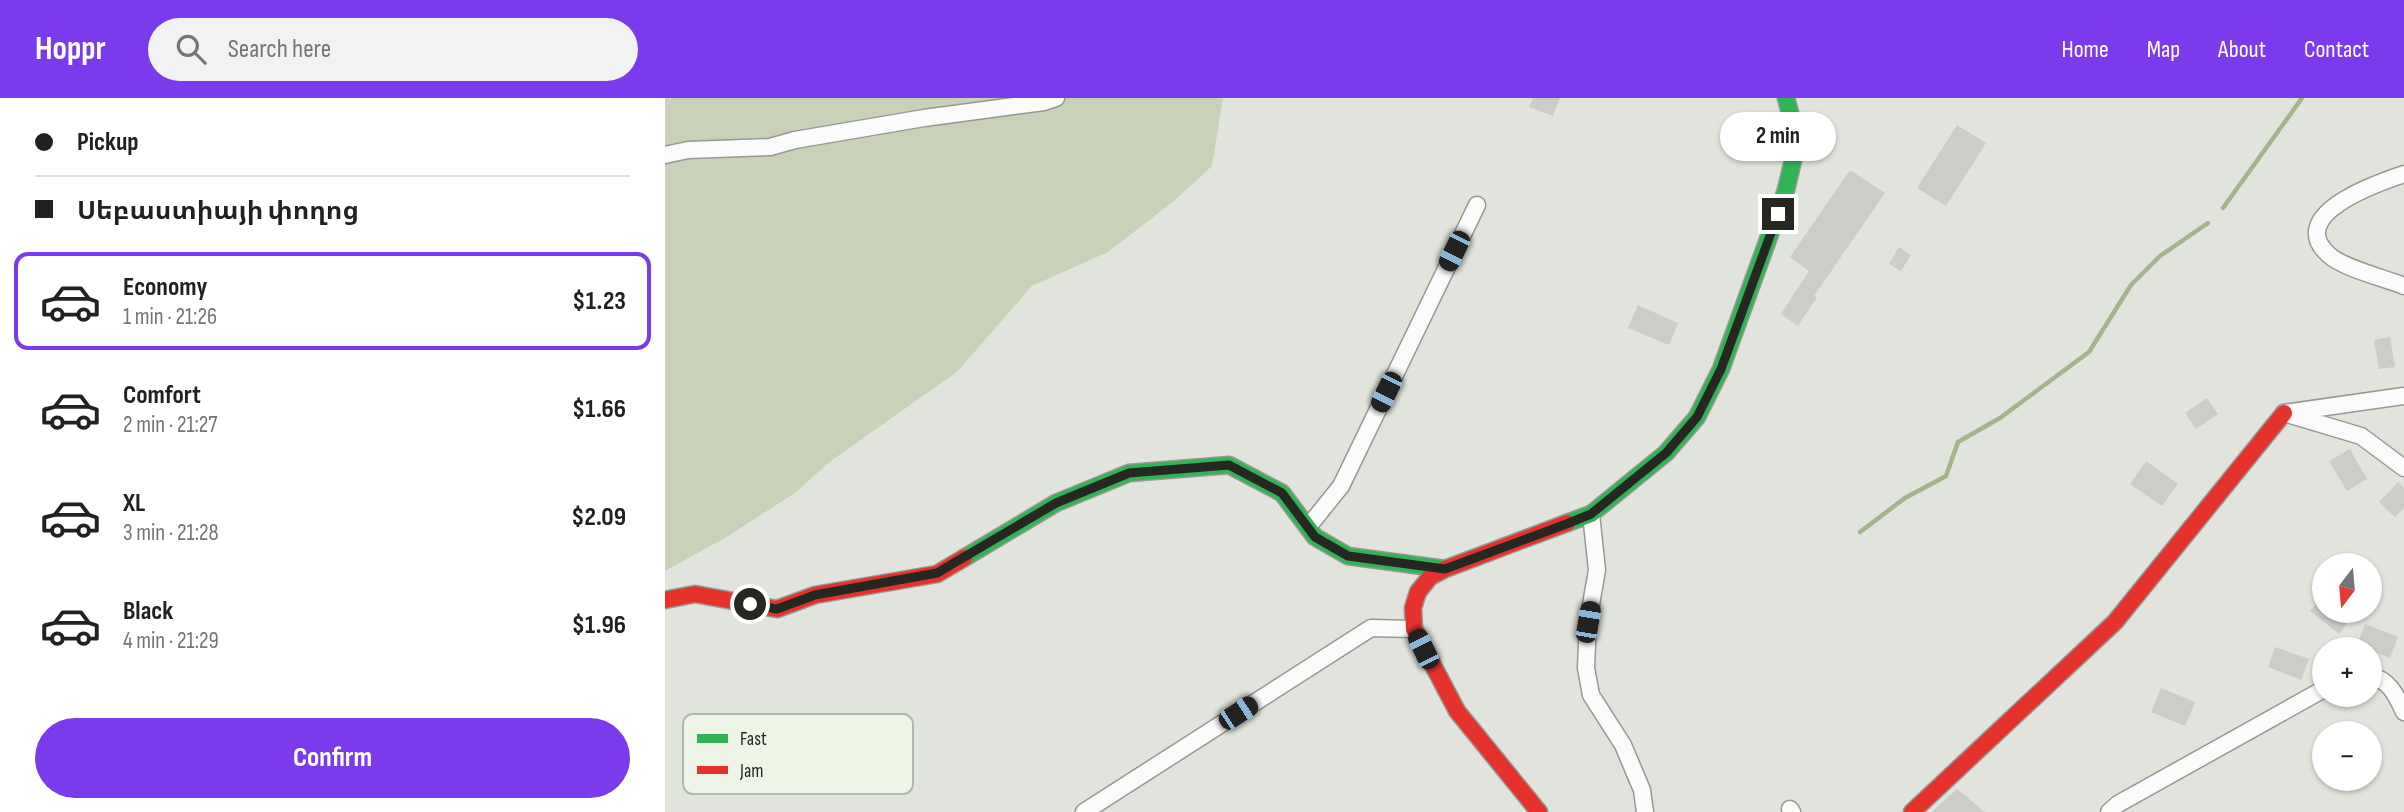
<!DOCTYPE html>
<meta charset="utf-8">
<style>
body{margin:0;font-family:"Sofia Sans Condensed","Noto Sans Armenian",sans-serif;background:#f2f2f2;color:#202124;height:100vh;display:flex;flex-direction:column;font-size:26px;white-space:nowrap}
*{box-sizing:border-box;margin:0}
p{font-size:23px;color:#757577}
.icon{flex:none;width:38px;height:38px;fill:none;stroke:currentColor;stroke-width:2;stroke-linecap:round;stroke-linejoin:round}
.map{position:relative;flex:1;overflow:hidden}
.side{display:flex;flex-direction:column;background:#fff;width:665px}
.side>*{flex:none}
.guide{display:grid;align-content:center;height:154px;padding:0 35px;background:#fff}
.needle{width:46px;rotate:196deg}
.tools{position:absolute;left:1647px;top:455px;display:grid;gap:14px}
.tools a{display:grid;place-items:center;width:70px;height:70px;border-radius:50%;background:#fff;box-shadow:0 2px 5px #0004;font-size:35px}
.end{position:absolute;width:32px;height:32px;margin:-16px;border:9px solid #252721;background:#fff;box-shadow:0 0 0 4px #fff}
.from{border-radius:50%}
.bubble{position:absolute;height:49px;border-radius:24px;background:#fff;box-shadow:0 2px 5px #0004;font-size:23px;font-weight:700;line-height:49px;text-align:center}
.car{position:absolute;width:21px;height:42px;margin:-21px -10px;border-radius:9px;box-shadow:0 0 5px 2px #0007;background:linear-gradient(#222 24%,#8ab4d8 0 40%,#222 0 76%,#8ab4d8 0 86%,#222 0)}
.guide b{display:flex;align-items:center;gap:24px;height:66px;font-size:26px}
.guide b+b{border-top:2px solid #e0e0e0}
.guide i{width:18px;height:18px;background:#202124}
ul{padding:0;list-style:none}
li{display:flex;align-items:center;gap:21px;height:98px;margin:0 14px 10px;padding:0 21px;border:4px solid transparent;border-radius:14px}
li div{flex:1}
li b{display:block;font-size:26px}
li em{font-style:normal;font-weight:700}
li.active{border-color:#7c3aed}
li>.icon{width:63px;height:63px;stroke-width:1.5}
.action{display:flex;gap:14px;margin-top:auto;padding:14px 35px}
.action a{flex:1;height:80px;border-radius:42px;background:#7c3aed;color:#fff;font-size:28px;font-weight:700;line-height:80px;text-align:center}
header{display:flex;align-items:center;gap:42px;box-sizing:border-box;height:98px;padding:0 35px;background:#7c3aed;color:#fff}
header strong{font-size:33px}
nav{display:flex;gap:38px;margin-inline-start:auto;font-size:24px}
.search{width:490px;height:63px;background:#f2f2f2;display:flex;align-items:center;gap:18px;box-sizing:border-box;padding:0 24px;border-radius:38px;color:#757577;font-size:26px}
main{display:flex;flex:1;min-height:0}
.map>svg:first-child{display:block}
</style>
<header>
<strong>Hoppr</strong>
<div class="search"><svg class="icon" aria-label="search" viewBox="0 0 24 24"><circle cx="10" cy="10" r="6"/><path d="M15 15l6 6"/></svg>Search here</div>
<nav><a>Home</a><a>Map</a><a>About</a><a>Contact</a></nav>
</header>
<main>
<section class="side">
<div class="guide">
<b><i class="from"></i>Pickup</b>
<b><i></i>Սեբաստիայի փողոց</b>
</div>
<ul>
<li class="active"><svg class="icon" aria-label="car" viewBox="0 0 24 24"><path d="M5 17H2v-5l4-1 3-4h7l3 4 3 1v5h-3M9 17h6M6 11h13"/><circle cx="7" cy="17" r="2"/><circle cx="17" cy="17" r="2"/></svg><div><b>Economy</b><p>1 min · 21:26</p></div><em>$1.23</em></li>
<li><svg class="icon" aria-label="car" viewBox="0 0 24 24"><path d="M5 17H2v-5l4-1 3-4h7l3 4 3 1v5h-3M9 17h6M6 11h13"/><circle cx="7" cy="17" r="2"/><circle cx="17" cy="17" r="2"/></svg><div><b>Comfort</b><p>2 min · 21:27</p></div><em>$1.66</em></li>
<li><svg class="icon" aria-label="car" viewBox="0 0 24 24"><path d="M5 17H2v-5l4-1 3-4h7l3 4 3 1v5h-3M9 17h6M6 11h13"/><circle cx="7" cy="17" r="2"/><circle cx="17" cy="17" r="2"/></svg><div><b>XL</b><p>3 min · 21:28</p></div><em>$2.09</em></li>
<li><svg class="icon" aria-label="car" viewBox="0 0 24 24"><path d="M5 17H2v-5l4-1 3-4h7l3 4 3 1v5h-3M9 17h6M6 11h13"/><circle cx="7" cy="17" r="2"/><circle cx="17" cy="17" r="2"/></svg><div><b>Black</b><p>4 min · 21:29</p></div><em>$1.96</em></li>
</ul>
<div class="action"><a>Confirm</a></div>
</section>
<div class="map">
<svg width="1739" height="714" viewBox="0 0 1739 714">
<rect width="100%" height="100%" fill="#e1e4dc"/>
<polygon fill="#c9d2b9" points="0,0 558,0 547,68 509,103 443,154 367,188 292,274 163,365 130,395 60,440 0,473"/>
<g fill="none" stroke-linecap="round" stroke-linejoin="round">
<g stroke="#a6b38c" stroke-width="4.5">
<polyline points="1558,110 1637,0"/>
<polyline points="1195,434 1240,400 1281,378 1293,344 1335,320 1424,254 1466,187 1495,158 1543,125"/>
</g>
</g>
<g fill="#cccdc8">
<polygon points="868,0 895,0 888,18 864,9"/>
<polygon points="1292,27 1321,45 1281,108 1252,90"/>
<polygon points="1185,72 1220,95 1149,198 1152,199 1133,228 1116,216 1144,173 1125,159"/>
<polygon points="1234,149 1246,157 1236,173 1224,166"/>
<polygon points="973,207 1013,225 1004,247 963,230"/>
<polygon points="1725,239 1730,269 1714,271 1709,242"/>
<polygon points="1542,300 1553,316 1531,331 1520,315"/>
<polygon points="1685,351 1702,381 1682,393 1664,363"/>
<polygon points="1481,363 1513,386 1497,408 1465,386"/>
<polygon points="1733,384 1739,390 1739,410 1730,419 1714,404"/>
<polygon points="1659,497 1659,513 1680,513 1687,518 1674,536 1645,513"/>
<polygon points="1700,526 1733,539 1725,560 1692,547"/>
<polygon points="1610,549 1644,561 1636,582 1603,569"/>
<polygon points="1496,590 1530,604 1520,628 1486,614"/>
<polygon points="1292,691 1320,714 1267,714"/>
</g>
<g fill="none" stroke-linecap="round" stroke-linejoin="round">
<g stroke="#969992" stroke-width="19">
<g id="street">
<polyline points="0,57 23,52 105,49 130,42 259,20 379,4 391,0"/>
<path d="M1739,76c-27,9 -120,41 -75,81 14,13 55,23 75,31"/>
<polyline points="1739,298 1619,315 1696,338 1739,370"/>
<polyline points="926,416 932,472 923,524 921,570 926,597 958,647 977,692 980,714"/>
<polyline points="643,429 676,388 812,107"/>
<path d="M1704,578c20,2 28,21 35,36"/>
<polyline points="1125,711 1127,714"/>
<polyline points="419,714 706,530 749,531"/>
<polyline points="1444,714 1453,706 1659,591"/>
</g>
</g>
<g stroke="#969992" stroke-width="19">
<g id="fast">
<polyline points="902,425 926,416 1001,355 1032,319 1056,271 1121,92 1130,54 1127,22 1121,0"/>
<polyline points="299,460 391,405 464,375 564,367 617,395 650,439 683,458 780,471"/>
</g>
</g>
<g stroke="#969992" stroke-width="19">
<g id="jam">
<polyline points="0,502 30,496 112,511 150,497 272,476 299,460"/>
<polyline points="874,714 792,613 749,531 748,510 753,494 765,479 780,471 902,425"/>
<polyline points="1247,714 1450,524 1619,315"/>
</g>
</g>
<use href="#street" stroke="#fafbfa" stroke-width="16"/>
<use href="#fast" stroke="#30b455" stroke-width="16"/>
<use href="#jam" stroke="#e5322d" stroke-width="16"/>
</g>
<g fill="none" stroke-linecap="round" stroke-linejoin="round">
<polyline stroke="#252721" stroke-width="9" points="85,506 112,511 150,497 272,475 391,405 464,375 564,367 617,395 650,439 683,458 780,471 904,425 926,416 1001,355 1032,319 1056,271 1113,116"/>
</g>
<rect x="18" y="616" width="230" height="80" rx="10" fill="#eff5e6" stroke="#b2b7ab" stroke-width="2"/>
<rect x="32" y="636" width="31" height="9" fill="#30b455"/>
<rect x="32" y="668" width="31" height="8" fill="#e5322d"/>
<g font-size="19" fill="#252721">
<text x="75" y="647">Fast</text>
<text x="75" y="679">Jam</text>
</g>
</svg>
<div class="tools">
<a><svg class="needle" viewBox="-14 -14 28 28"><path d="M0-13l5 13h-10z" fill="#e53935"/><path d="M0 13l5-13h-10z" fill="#757577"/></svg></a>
<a>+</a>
<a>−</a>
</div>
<i class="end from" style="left:85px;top:506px"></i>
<i class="end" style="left:1113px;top:116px"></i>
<div class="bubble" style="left:1055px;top:14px;width:116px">2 min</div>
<i class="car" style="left:789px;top:153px;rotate:206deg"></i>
<i class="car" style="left:721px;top:294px;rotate:206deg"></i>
<i class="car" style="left:923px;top:524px;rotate:10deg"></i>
<i class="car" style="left:758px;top:551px;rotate:334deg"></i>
<i class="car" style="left:573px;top:615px;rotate:57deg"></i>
</div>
</main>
